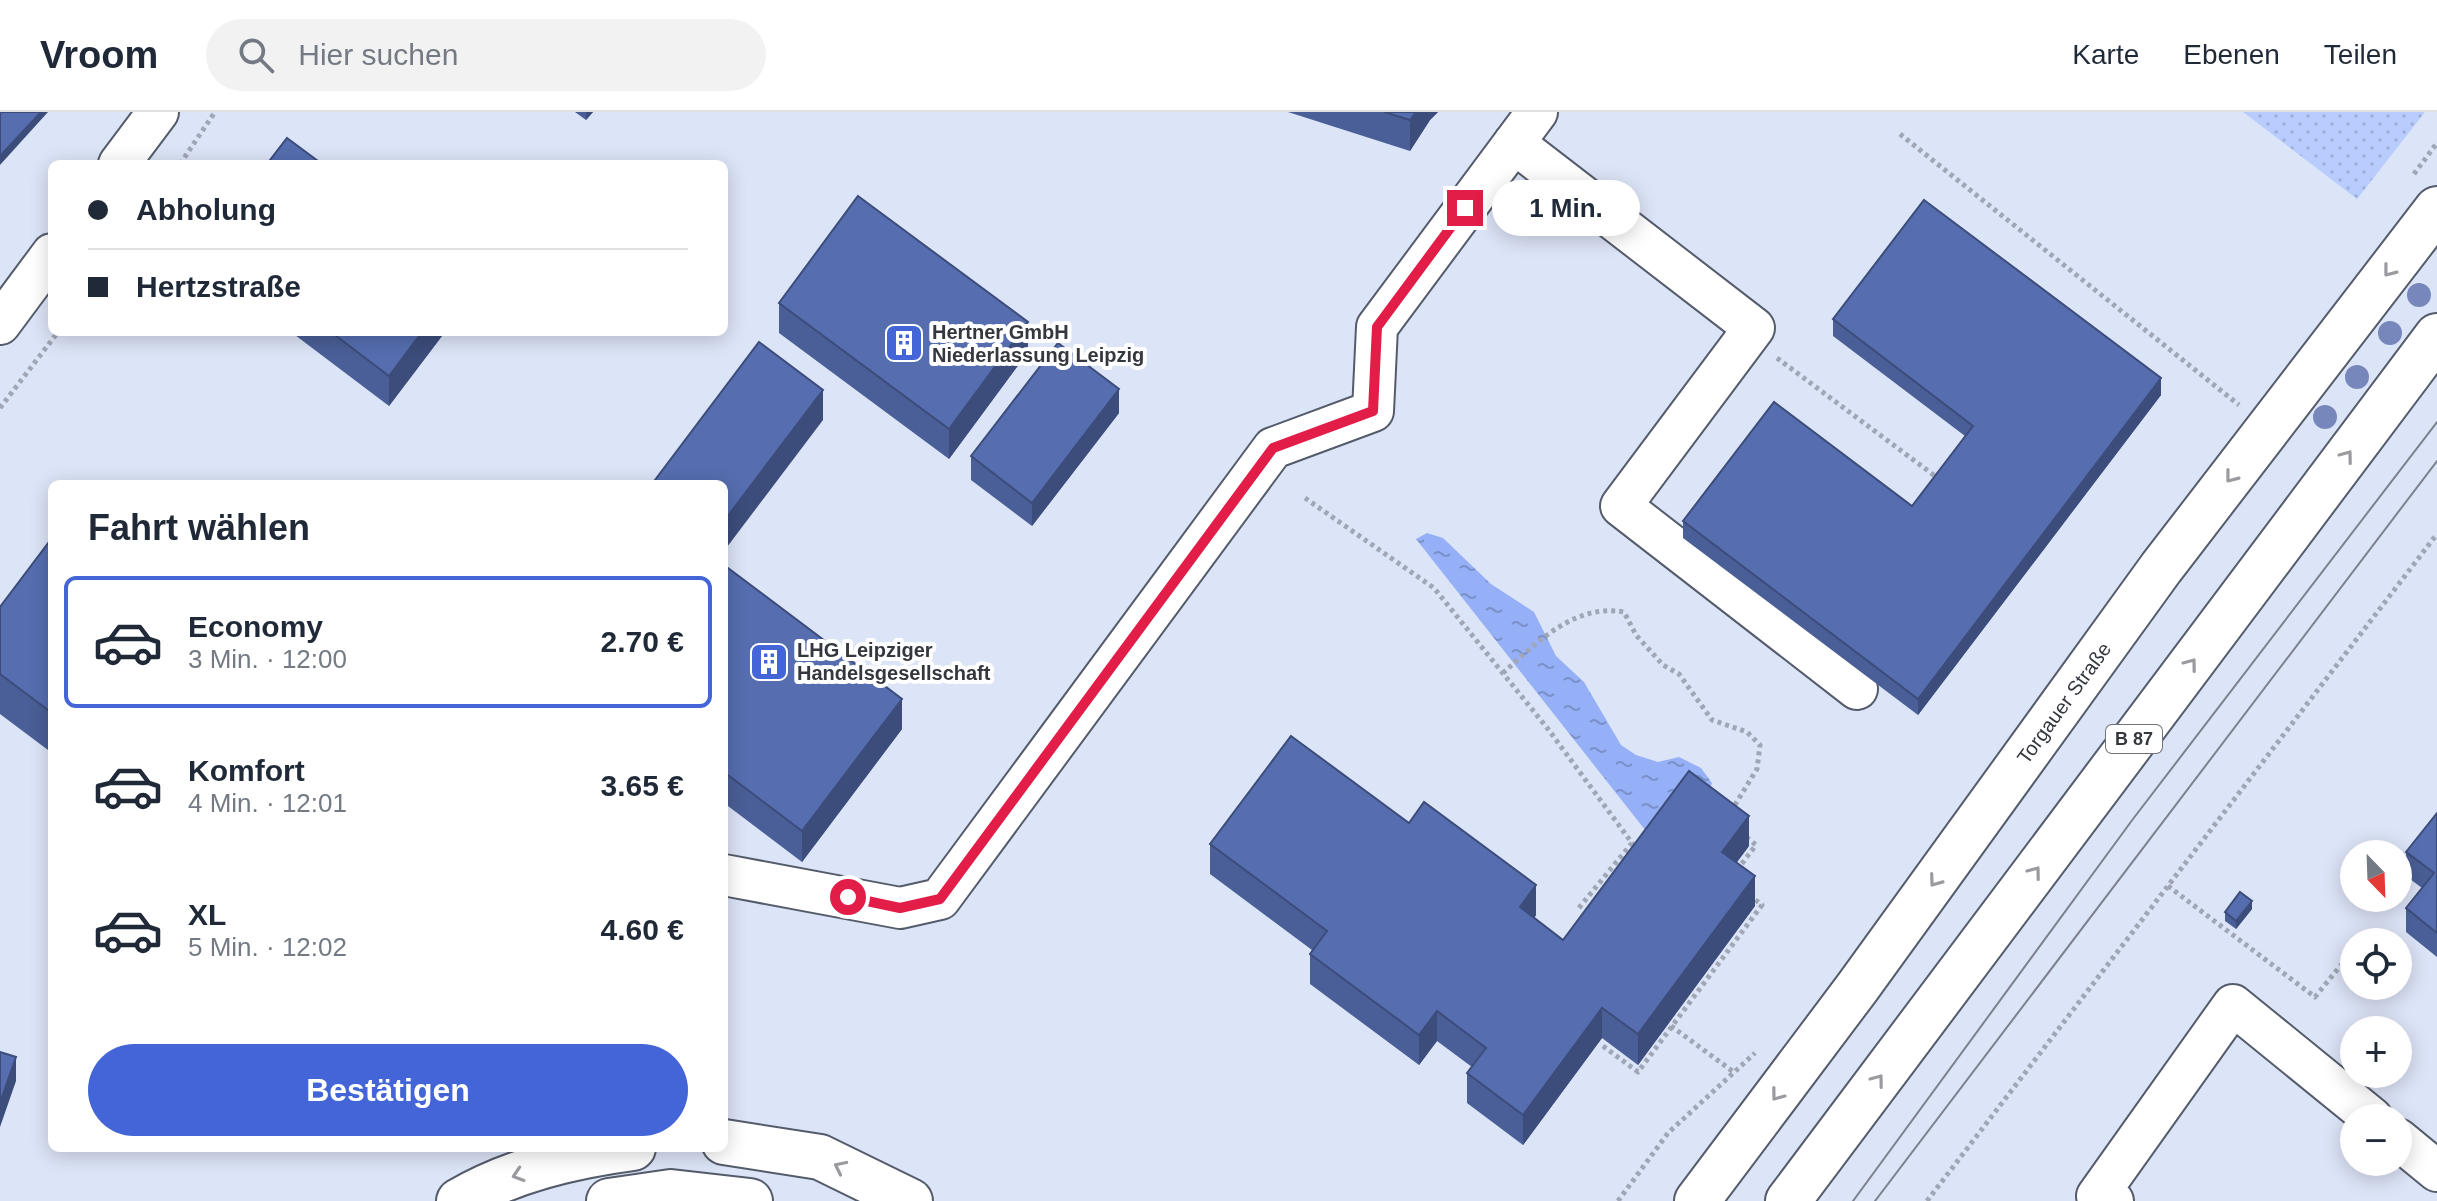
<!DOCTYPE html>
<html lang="de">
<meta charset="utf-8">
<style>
body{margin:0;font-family:Helvetica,sans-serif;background:#f2f2f3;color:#1f2937;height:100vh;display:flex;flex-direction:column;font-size:30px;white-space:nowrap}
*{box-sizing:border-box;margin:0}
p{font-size:26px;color:#747a83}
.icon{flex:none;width:44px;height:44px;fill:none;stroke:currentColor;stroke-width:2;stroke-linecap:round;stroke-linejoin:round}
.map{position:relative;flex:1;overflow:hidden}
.panel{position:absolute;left:48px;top:368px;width:680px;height:672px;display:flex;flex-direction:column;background:#fff;border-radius:12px;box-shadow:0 4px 20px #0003}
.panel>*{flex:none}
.banner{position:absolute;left:48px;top:48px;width:680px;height:176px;border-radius:12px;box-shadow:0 4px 20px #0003;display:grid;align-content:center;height:176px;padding:0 40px;background:#fff}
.needle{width:52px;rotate:157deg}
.buttons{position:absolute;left:2340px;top:728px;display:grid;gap:16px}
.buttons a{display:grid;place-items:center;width:72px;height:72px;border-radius:50%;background:#fff;box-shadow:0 4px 20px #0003;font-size:40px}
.end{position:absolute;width:36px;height:36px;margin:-18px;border:10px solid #e11d48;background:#fff;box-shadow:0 0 0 4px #fff}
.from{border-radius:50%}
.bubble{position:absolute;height:56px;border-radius:28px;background:#fff;box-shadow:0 4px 20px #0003;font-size:26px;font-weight:800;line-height:56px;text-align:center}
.banner b{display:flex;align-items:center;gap:28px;height:76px;font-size:30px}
.banner b+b{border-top:2px solid #e0e1e3}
.banner i{width:20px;height:20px;background:#1f2937}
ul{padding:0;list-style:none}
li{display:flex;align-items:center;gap:24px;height:132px;margin:0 16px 12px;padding:0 24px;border:4px solid transparent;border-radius:12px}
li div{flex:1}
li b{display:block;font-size:30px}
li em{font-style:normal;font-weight:800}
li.active{border-color:#4365d7}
li>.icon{width:72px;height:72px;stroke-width:1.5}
h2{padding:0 40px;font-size:36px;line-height:96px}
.cta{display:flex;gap:16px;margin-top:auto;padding:16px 40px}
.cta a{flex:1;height:92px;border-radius:48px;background:#4365d7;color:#fff;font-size:32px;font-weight:800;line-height:92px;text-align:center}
header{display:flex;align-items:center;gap:48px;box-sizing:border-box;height:112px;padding:0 40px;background:#fff;border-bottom:2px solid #e0e1e3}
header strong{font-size:38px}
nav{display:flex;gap:44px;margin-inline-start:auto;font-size:28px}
.search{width:560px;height:72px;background:#f2f2f3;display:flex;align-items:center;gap:20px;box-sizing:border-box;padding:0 28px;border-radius:44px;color:#747a83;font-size:30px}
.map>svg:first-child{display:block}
</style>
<header>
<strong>Vroom</strong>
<div class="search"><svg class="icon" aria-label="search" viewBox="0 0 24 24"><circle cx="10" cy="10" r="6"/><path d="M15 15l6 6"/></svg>Hier suchen</div>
<nav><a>Karte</a><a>Ebenen</a><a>Teilen</a></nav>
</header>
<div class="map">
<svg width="2437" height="1089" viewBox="0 0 2437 1089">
<defs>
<pattern id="grass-dots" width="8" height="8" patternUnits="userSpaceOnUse" patternTransform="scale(2)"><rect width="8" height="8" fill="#b8ccfd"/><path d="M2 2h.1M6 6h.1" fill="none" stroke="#9fb0da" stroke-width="1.8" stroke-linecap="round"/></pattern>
<pattern id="water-ripples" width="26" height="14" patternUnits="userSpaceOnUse" patternTransform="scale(2)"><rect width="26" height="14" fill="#95b0f7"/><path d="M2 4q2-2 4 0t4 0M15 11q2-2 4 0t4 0" fill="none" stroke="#7a90c9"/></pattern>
</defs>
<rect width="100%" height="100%" fill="#dce4f7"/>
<polygon fill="url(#grass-dots)" points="2243,0 2425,0 2357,87"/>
<polygon fill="url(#water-ripples)" points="1427,421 1443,426 1491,472 1534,500 1556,544 1584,570 1621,633 1636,643 1658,650 1679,645 1701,656 1712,671 1704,693 1653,728 1416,427"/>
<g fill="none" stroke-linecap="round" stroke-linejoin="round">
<g stroke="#545b6b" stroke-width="44">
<g id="minor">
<polyline points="1514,31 1754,216 1621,394 1857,577"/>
<polyline points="119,52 158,0"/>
<polyline points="0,212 52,142"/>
<polyline points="724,763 900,796 940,787 1273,336 1373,299 1377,215 1537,0"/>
<polyline points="2398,1027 2437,1059"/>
<polyline points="2113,1089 2097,1084 2233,893 2372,1006"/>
</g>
</g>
<g stroke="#545b6b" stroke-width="48">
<g id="major">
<polyline points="1697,1089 1857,876 2161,456 2437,97"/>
<polyline points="1788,1089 2437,224"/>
</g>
</g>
<g stroke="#545b6b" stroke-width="48">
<g id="highway">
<polyline points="724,1030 820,1045 910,1089"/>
<path d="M459,1089c53,-31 114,-45 174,-53"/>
<polyline points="609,1089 671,1080 750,1089"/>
</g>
</g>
<g stroke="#a0a6b5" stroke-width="5" stroke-dasharray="4 4" stroke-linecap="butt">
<polyline points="1900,22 2239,293"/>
<polyline points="180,52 215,0"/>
<polyline points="2414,62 2437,31"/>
<polyline points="1777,246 1939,367"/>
<polyline points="0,296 58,220"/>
<polyline points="1305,386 1434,476 1548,617 1632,731 1578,797"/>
<path d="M1503,561c33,-30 72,-70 121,-61l12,23 27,30 16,9 33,46 35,12 13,13 -3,24 -24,39"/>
<polyline points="1737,758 1756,733 1745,724"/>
<polyline points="2168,774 2315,885 2354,837"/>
<polyline points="1671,914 1735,961"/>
<polyline points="1603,934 1638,960 1762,793 1750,784"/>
<polyline points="1618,1089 1668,1021 1755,941"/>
<polyline points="1927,1089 2437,422"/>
</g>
<use href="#minor" stroke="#fff" stroke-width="40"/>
<use href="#major" stroke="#fff" stroke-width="44"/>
<use href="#highway" stroke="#fff" stroke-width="44"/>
<g stroke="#7c818d" stroke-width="2">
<polyline points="1853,1089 2133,707 2437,310"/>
<polyline points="1875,1089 2437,349"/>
</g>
</g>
<g fill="#7787bc">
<circle cx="2419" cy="183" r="12"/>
<circle cx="2390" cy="221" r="12"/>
<circle cx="2357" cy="265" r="12"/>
<circle cx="2325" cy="305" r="12"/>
</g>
<g fill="#4a5f97">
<polygon points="575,0 593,0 586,8"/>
<polygon points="1288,0 1438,0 1430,8 1410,39"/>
<polygon points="779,191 1028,240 949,347 779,221"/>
<polygon points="1833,207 2161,283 1918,603 1683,426 1683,409 1912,394 1965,324 1833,224"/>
<polygon points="291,220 445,220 389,294"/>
<polygon points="1119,301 1032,414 971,368 971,344"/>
<polygon points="52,426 52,641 0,602 0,495"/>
<polygon points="724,453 902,617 802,750 724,691"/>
<polygon points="2437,701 2437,845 2406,820 2406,796 2422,776 2406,764 2406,740"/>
<polygon points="1409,711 1536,803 1534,806 1563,828 1749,734 1737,750 1755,794 1638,953 1602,926 1523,1033 1467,991 1467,961 1472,955 1437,929 1419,953 1310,872 1310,842 1312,838 1210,762 1210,732"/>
<polygon points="2252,797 2236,817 2225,809 2225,800"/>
</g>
<g fill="#3c4d7b">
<polygon points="41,0 48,0 0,53 0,44"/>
<polygon points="586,0 593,0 586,8"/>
<polygon points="1416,0 1438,0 1430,8 1410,39 1410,8"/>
<polygon points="1028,210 1028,240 949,347 949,317"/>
<polygon points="422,220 445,220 389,294 389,264"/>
<polygon points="2161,266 2161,283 1918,603 1918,587"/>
<polygon points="1119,277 1119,301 1032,414 1032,391"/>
<polygon points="823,278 823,308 724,439 724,409"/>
<polygon points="902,587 902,617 802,750 802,719"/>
<polygon points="1749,704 1749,734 1722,770 1722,740"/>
<polygon points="1755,764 1755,794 1638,953 1638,922"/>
<polygon points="1536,773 1536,803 1520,825 1520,795"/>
<polygon points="2252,789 2252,797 2236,817 2236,809"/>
<polygon points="1602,896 1602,926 1523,1033 1523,1003"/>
<polygon points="1437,899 1437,929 1419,953 1419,923"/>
<polygon points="16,945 16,969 0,1015 0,991"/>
</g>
<g fill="#566eb0" stroke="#3c4d7b" stroke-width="2">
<polygon points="0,0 41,0 0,44"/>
<polygon points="1384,0 1416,0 1410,8"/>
<polygon points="287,26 322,52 267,52"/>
<polygon points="858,84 1028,210 949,317 779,191"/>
<polygon points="1924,88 2161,266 1918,587 1683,409 1774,290 1912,394 1973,314 1833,207"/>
<polygon points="331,220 422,220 389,264"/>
<polygon points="759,230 823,278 724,409 724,372 652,372"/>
<polygon points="1058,231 1119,277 1032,391 971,344"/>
<polygon points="52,426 52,601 0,562 0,495"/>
<polygon points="724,453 902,587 802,719 724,660"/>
<polygon points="1291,624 1409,711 1424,690 1536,773 1520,795 1563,828 1689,659 1749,704 1722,740 1755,764 1638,922 1602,896 1523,1003 1467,961 1486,936 1437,899 1419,923 1310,842 1327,819 1210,732"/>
<polygon points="2437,701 2437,821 2406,796 2434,761 2406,740"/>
<polygon points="2240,780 2252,789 2236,809 2225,800"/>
<polygon points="0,940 16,945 0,991"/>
</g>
<defs><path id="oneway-chevron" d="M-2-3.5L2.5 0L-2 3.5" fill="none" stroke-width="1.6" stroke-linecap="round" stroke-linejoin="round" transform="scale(2)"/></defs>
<g stroke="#9a9b9e">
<use href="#oneway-chevron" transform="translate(2389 159) rotate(128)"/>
<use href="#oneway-chevron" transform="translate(2347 344) rotate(-53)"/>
<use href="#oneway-chevron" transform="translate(2231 365) rotate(128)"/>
<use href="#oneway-chevron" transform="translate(2191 552) rotate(-53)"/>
<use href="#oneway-chevron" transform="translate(2035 760) rotate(-53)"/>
<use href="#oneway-chevron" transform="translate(1935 769) rotate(126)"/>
<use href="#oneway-chevron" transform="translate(1878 968) rotate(-53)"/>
<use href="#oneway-chevron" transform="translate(1777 983) rotate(127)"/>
<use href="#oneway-chevron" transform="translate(840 1055) rotate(-154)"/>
<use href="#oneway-chevron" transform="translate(518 1063) rotate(162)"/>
</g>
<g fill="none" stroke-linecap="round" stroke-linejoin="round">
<polyline stroke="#e11d48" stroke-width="10" points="848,785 900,796 940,787 1273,336 1373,299 1377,215 1465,96"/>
</g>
<defs>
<g id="building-square" transform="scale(2)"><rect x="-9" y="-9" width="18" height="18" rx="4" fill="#4365d7" stroke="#fff"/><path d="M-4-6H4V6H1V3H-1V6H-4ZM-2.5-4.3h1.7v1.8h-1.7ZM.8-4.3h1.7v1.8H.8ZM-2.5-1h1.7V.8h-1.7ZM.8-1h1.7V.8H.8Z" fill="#fff"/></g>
</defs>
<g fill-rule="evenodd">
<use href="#building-square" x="904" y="231"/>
<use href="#building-square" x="769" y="550"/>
</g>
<g text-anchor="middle" stroke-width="8" stroke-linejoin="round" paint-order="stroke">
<rect fill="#fff" stroke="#717378" stroke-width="2" x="2106" y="613" width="56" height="28" rx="6"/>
<g font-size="18" font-weight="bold" fill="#34373e">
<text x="2134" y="633">B 87</text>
</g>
<g font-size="20" font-weight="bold" fill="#34373e" stroke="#fff" text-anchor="start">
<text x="932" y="227">Hertner GmbH<tspan x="932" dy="23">Niederlassung Leipzig</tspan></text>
<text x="797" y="545">LHG Leipziger<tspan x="797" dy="23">Handelsgesellschaft</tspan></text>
</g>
<g font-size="20" fill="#34373e" stroke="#fff">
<text transform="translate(2064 591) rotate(-54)" y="7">Torgauer Straße</text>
</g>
</g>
</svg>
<div class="buttons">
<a><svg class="needle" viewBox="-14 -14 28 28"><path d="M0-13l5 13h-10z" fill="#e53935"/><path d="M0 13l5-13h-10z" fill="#747a83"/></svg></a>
<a><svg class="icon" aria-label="locate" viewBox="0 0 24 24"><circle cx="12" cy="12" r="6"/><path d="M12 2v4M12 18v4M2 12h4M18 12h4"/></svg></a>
<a>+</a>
<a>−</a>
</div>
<i class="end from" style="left:848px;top:785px"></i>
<i class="end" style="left:1465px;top:96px"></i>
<div class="bubble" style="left:1492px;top:68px;width:148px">1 Min.</div>
<div class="banner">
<b><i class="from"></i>Abholung</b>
<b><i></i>Hertzstraße</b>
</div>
<section class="panel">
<h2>Fahrt wählen</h2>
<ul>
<li class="active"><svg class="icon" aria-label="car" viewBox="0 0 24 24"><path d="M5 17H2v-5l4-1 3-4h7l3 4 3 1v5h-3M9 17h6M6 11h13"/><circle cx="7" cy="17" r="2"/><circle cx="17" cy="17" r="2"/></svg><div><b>Economy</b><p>3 Min. · 12:00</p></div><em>2.70 €</em></li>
<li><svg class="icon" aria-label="car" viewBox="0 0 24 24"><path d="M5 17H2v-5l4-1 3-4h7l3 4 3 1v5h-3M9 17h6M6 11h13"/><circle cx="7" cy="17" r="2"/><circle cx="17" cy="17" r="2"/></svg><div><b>Komfort</b><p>4 Min. · 12:01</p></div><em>3.65 €</em></li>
<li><svg class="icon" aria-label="car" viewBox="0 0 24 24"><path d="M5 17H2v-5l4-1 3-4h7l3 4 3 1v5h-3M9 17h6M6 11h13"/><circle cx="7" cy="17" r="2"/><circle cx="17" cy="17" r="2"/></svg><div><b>XL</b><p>5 Min. · 12:02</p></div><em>4.60 €</em></li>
</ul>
<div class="cta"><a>Bestätigen</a></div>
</section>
</div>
